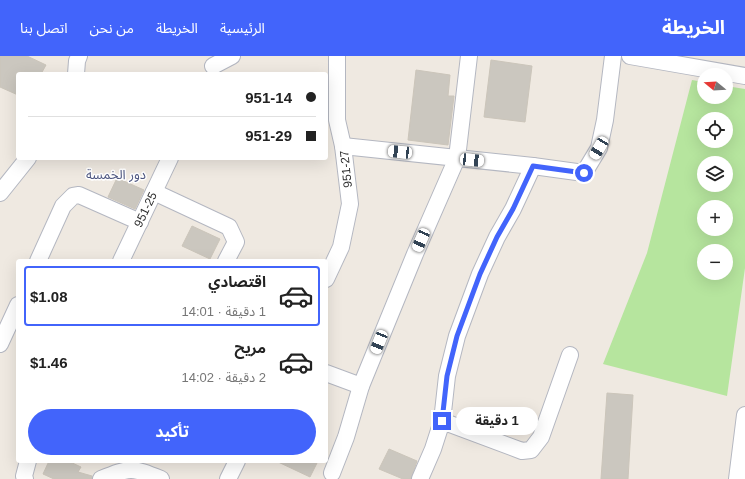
<!DOCTYPE html>
<html lang="ar">
<meta charset="utf-8">
<style>
body{margin:0;font-family:Arial,"Noto Sans Arabic",sans-serif;background:#f6f6f6;color:#222;direction:rtl;height:100vh;display:flex;flex-direction:column;font-size:15px;white-space:nowrap}
*{box-sizing:border-box;margin:0}
p{font-size:13px;color:#767676}
.icon{flex:none;width:22px;height:22px;fill:none;stroke:currentColor;stroke-width:2;stroke-linecap:round;stroke-linejoin:round}
.map{position:relative;flex:1;overflow:hidden;direction:ltr}
.panel{position:absolute;left:16px;top:203px;width:312px;height:204px;display:flex;flex-direction:column;background:#fff;border-radius:4px;box-shadow:0 4px 16px #0002;direction:rtl}
.panel>*{flex:none}
.banner{position:absolute;left:16px;top:16px;width:312px;height:88px;border-radius:4px;box-shadow:0 4px 16px #0002;direction:rtl;display:grid;align-content:center;height:88px;padding:0 12px;background:#fff}
.needle{width:26px;rotate:288deg}
.buttons{position:absolute;left:697px;top:12px;display:grid;gap:8px}
.buttons a{display:grid;place-items:center;width:36px;height:36px;border-radius:50%;background:#fff;box-shadow:0 4px 16px #0002;font-size:20px}
.end{position:absolute;width:18px;height:18px;margin:-9px;border:5px solid #4264fb;background:#fff;box-shadow:0 0 0 2px #fff}
.from{border-radius:50%}
.bubble{position:absolute;height:28px;border-radius:14px;background:#fff;box-shadow:0 4px 16px #0002;font-size:13px;font-weight:700;line-height:28px;text-align:center;direction:rtl}
.car{position:absolute;width:12px;height:24px;margin:-12px -6px;border-radius:5px;box-shadow:0 0 3px 1px #0007;background:linear-gradient(#fff 24%,#345 0 40%,#fff 0 76%,#345 0 86%,#fff 0)}
.banner b{display:flex;align-items:center;gap:14px;height:38px;font-size:15px}
.banner b+b{border-top:1px solid #e0e0e0}
.banner i{width:10px;height:10px;background:#222}
ul{padding:7px 0 0;list-style:none}
li{display:flex;align-items:center;gap:12px;height:60px;margin:0 8px 6px;padding:0 4px;border:2px solid transparent;border-radius:4px}
li div{flex:1}
li b{display:block;font-size:15px}
li em{font-style:normal;font-weight:700}
li.active{border-color:#4264fb}
li>.icon{width:36px;height:36px;stroke-width:1.5}
.action{display:flex;gap:8px;margin-top:auto;padding:8px 12px}
.action a{flex:1;height:46px;border-radius:24px;background:#4264fb;color:#fff;font-size:16px;font-weight:700;line-height:46px;text-align:center}
header{display:flex;align-items:center;gap:24px;box-sizing:border-box;height:56px;padding:0 20px;background:#4264fb;color:#fff}
header strong{font-size:19px}
nav{display:flex;gap:22px;margin-inline-start:auto;font-size:14px}
.map>svg:first-child{display:block}
</style>
<header>
<strong>الخريطة</strong>
<nav><a>الرئيسية</a><a>الخريطة</a><a>من نحن</a><a>اتصل بنا</a></nav>
</header>
<div class="map">
<svg width="745" height="423" viewBox="0 0 745 423">
<rect width="100%" height="100%" fill="#efe9e1"/>
<path fill="#b6e59e" fill-rule="evenodd" d="M692,24l12,2v15h22v-11l19,3v179l-18,128 -124,-32 44,-111zM704,63h22v22h-22zM704,107h22v22h-22zM704,151h22v22h-22zM704,195h22v22h-22z"/>
<g fill="#cbc7bf" stroke="#cbc5ba">
<polygon points="0,0 27,0 46,9 41,18 18,18 18,39 0,31"/>
<polygon points="491,4 532,10 525,66 484,61"/>
<polygon points="416,14 450,19 448,40 454,40 448,89 408,84"/>
<polygon points="117,122 144,134 135,153 108,141"/>
<polygon points="192,170 220,183 210,203 182,190"/>
<polygon points="607,337 633,339 628,423 601,423"/>
<polygon points="389,393 417,405 411,423 403,423 379,413"/>
<polygon points="49,405 68,405 81,411 78,416 92,420 92,423 54,423 43,418"/>
<polygon points="276,405 318,405 310,421"/>
</g>
<g fill="none" stroke-linecap="round" stroke-linejoin="round">
<g stroke="#b4b7c1" stroke-width="18">
<g id="minor">
<polyline points="630,0 745,20"/>
<polyline points="213,10 232,0"/>
<polyline points="76,18 77,5 79,0"/>
<polyline points="343,90 533,110 584,117 599,92 605,64 613,0"/>
<polyline points="154,136 229,171 236,186 226,205"/>
<polyline points="0,137 28,102"/>
<polyline points="38,205 63,150 73,140 79,139 140,166"/>
<path id="s1" d="M121,205l49,-103"/>
<polyline points="326,223 341,191 350,148 343,90 337,64 337,0"/>
<polyline points="0,288 18,249"/>
<polyline points="326,317 361,330"/>
<polyline points="442,365 522,395 531,394 541,381 570,299"/>
<polyline points="332,417 346,381 361,330 415,198 457,102 469,0"/>
<polyline points="25,423 24,420 28,405"/>
<path d="M101,423c29,-12 31,-12 60,0"/>
<polyline points="228,423 237,405"/>
<polyline points="420,423 433,393 442,365 447,320 457,280 480,218 497,181 513,153 533,110"/>
<polyline points="737,423 745,359"/>
</g>
</g>
<use href="#minor" stroke="#fff" stroke-width="16"/>
</g>
<g fill="none" stroke-linecap="round" stroke-linejoin="round">
<polyline stroke="#4264fb" stroke-width="5" points="442,365 447,320 457,280 480,218 497,181 513,153 533,110 584,117"/>
</g>
<g text-anchor="middle" stroke-width="3" stroke-linejoin="round" paint-order="stroke">
<g font-size="12" fill="#2e2e2e" stroke="#fff">
<text transform="translate(346 113) rotate(-96)" y="4">951-27</text>
<text dy="4" stroke="none"><textPath href="#s1" startOffset="57">951-25</textPath></text>
</g>
<g font-size="13" fill="#4d5680" stroke="#fff">
<text x="116" y="123">دور الخمسة</text>
</g>
</g>
</svg>
<div class="buttons">
<a><svg class="needle" viewBox="-14 -14 28 28"><path d="M0-13l5 13h-10z" fill="#e53935"/><path d="M0 13l5-13h-10z" fill="#767676"/></svg></a>
<a><svg class="icon" aria-label="locate" viewBox="0 0 24 24"><circle cx="12" cy="12" r="6"/><path d="M12 2v4M12 18v4M2 12h4M18 12h4"/></svg></a>
<a><svg class="icon" aria-label="layers" viewBox="0 0 24 24"><path d="M12 4l9 5-9 5-9-5zM3 14l9 5 9-5"/></svg></a>
<a>+</a>
<a>−</a>
</div>
<i class="end from" style="left:584px;top:117px"></i>
<i class="end" style="left:442px;top:365px"></i>
<div class="bubble" style="left:456px;top:351px;width:82px">1 دقيقة</div>
<i class="car" style="left:599px;top:92px;rotate:211deg"></i>
<i class="car" style="left:400px;top:96px;rotate:276deg"></i>
<i class="car" style="left:472px;top:104px;rotate:96deg"></i>
<i class="car" style="left:421px;top:184px;rotate:204deg"></i>
<i class="car" style="left:379px;top:286px;rotate:202deg"></i>
<div class="banner">
<b><i class="from"></i>951-14</b>
<b><i></i>951-29</b>
</div>
<section class="panel">
<ul>
<li class="active"><svg class="icon" aria-label="car" viewBox="0 0 24 24"><path d="M5 17H2v-5l4-1 3-4h7l3 4 3 1v5h-3M9 17h6M6 11h13"/><circle cx="7" cy="17" r="2"/><circle cx="17" cy="17" r="2"/></svg><div><b>اقتصادي</b><p>1 دقيقة · 14:01</p></div><em>$1.08</em></li>
<li><svg class="icon" aria-label="car" viewBox="0 0 24 24"><path d="M5 17H2v-5l4-1 3-4h7l3 4 3 1v5h-3M9 17h6M6 11h13"/><circle cx="7" cy="17" r="2"/><circle cx="17" cy="17" r="2"/></svg><div><b>مريح</b><p>2 دقيقة · 14:02</p></div><em>$1.46</em></li>
</ul>
<div class="action"><a>تأكيد</a></div>
</section>
</div>
